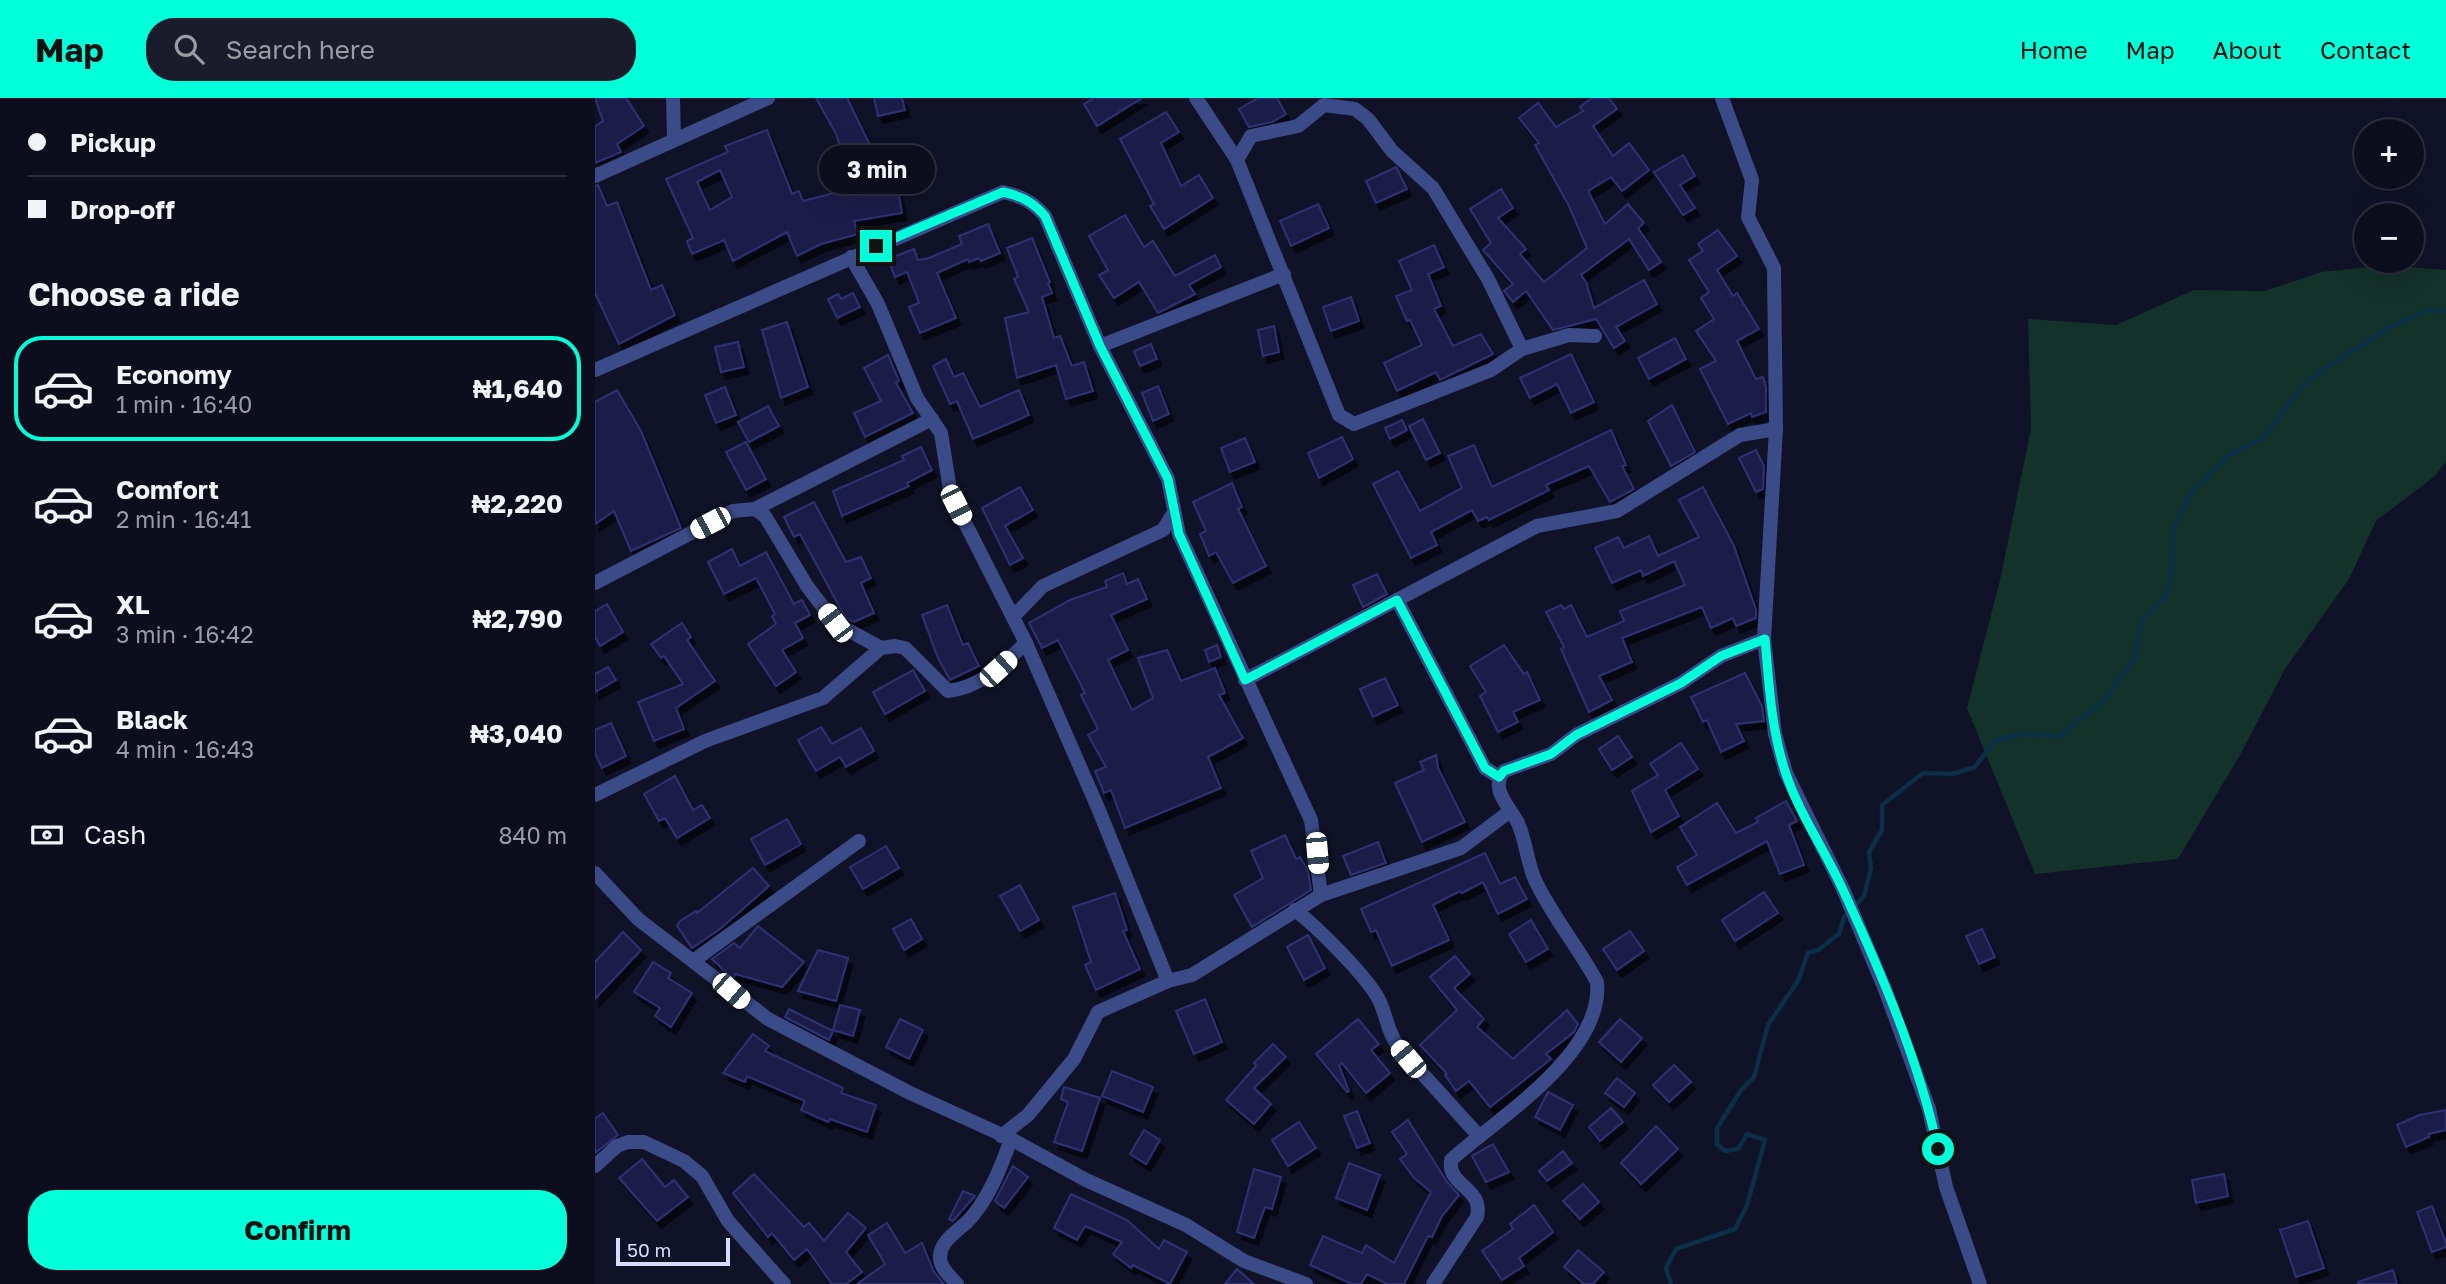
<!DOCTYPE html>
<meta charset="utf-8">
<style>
body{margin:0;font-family:"Golos Text",sans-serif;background:#1a1c2b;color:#f1f3f6;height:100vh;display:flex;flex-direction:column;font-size:26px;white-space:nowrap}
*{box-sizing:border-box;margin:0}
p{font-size:23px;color:#9a9ca4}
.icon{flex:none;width:38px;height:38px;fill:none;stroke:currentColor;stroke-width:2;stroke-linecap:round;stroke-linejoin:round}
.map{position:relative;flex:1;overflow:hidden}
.side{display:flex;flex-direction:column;background:#0c0e1e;width:595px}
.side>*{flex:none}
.hud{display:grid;align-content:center;height:154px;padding:0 28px;background:#0c0e1e}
.buttons{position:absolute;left:1759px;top:21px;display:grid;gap:14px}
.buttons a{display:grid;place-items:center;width:70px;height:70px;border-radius:50%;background:#0c0e1e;box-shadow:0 7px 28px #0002,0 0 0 2px #2c2e3c;font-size:35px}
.scale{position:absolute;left:21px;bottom:18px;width:114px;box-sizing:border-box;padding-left:7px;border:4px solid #d7ddff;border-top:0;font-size:19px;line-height:24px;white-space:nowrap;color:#d7ddff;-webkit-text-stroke:5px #101228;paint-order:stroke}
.end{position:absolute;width:32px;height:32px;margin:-16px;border:9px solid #03ffd9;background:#111;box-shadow:0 0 0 4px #111}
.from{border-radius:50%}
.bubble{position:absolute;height:49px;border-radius:24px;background:#0c0e1e;box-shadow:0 7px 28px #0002,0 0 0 2px #2c2e3c;font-size:23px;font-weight:700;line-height:49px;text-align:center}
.car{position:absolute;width:21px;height:42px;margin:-21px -10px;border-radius:9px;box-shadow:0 0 5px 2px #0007;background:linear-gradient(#fff 24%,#345 0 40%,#fff 0 76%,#345 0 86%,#fff 0)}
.hud b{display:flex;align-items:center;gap:24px;height:66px;font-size:26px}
.hud b+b{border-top:2px solid #2c2e3c}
.hud i{width:18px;height:18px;background:#f1f3f6}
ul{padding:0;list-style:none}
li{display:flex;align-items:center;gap:21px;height:105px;margin:0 14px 10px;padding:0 14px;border:4px solid transparent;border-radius:28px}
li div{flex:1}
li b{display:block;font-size:26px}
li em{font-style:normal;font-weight:700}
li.on{border-color:#03ffd9}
li>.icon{width:63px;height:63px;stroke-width:1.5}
h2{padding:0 28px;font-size:32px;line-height:84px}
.pay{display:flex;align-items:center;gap:18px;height:77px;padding:0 28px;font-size:26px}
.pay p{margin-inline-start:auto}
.action{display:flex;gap:14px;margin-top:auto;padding:14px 28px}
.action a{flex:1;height:80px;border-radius:28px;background:#03ffd9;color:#111;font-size:28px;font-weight:700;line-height:80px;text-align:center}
header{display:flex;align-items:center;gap:42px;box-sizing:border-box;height:98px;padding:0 35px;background:#03ffd9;color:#111}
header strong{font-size:33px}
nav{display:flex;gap:38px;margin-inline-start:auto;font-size:24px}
.search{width:490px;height:63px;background:#1a1c2b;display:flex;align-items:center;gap:18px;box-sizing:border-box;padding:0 24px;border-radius:28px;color:#9a9ca4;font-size:26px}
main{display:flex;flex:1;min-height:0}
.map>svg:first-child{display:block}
</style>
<header>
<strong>Map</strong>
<div class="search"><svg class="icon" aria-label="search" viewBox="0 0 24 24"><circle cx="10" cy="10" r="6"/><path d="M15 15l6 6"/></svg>Search here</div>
<nav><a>Home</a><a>Map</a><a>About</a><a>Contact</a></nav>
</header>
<main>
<section class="side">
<div class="hud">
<b><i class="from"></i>Pickup</b>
<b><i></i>Drop-off</b>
</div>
<h2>Choose a ride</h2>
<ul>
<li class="on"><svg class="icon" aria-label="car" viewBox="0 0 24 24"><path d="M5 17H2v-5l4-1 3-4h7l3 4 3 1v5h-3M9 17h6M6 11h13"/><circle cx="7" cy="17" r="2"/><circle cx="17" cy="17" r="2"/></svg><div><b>Economy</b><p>1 min · 16:40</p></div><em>₦1,640</em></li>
<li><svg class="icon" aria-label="car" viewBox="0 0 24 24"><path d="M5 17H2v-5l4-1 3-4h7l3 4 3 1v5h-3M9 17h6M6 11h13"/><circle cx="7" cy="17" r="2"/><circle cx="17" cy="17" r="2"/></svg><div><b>Comfort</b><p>2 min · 16:41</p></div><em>₦2,220</em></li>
<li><svg class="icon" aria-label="car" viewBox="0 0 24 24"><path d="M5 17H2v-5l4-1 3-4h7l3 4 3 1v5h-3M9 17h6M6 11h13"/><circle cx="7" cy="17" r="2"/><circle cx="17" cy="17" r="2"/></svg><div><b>XL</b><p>3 min · 16:42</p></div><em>₦2,790</em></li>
<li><svg class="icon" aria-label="car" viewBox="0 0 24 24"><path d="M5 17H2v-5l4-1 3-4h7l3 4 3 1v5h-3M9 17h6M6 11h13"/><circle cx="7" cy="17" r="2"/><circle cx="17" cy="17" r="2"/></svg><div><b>Black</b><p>4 min · 16:43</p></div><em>₦3,040</em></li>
</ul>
<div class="pay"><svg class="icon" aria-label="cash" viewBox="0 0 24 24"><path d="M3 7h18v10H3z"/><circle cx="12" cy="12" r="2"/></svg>Cash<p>840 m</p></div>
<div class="action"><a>Confirm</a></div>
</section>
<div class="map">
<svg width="1851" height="1186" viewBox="0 0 1851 1186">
<defs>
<filter id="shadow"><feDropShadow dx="4.5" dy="7" stdDeviation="0" flood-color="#0009"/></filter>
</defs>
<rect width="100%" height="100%" fill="#101228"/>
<polygon fill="#133229" points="1791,167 1851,172 1851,363 1840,378 1781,423 1754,481 1690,571 1645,657 1583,761 1440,776 1372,610 1405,482 1436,331 1433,221 1521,227 1599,192 1669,193 1727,174"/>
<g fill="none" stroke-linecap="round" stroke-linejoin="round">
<polyline stroke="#0a2f47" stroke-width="4.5" points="1076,1186 1071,1170 1081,1151 1140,1131 1152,1107 1170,1042 1152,1036 1143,1051 1130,1053 1122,1046 1122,1030 1146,992 1159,979 1173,927 1203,883 1213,855 1223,852 1244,836 1249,819 1269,798 1276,770 1274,754 1287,732 1287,707 1328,675 1357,676 1380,669 1400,642 1427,636 1464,638 1485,622 1509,602 1539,561 1546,523 1570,499 1575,485 1579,429 1596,394 1635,357 1668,340 1709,286 1726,273 1795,229 1833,212 1851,213"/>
</g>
<g fill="#1c1e49" stroke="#2e3275" stroke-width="2" fill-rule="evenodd" filter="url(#shadow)">
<polygon points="0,0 31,0 49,28 22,46 26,54 0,65 0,28 8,23"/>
<polygon points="221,0 252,0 276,49 248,58 241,36"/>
<polygon points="279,0 307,0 310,12 283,18"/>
<polygon points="499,0 547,0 502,28 489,6"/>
<polygon points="663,0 682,0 691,16 677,24 654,29 644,11"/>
<polygon points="997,0 1014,0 1022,11 998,28 1018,58 1034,45 1054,72 1027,93 1016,79 993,93 1010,126 1033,106 1049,125 1043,130 1066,164 1054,172 1034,141 986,177 991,184 999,210 1049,182 1062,206 1021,229 1030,243 1019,250 1001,221 958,232 931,193 918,204 909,193 918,186 888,152 896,145 875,111 906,91 918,110 903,120 931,151 925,156 949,184 992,150 974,108 940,47 944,45 924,20 943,5 961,29 988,13 985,9"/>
<polygon points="571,14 584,34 566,45 586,88 604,77 618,100 569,131 555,108 559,106 525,41"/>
<path d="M172,32l25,64 7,-3 4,10 43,-11 1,4 50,-9 5,28 -48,8 4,13 -37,10 -24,12 -10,-24 -54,29 -9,-21 -32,14 -5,-13 6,-3 -27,-59 62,-27 -3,-6zM125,72l12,27 -22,13 -13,-28z"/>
<polygon points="1088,57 1100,78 1085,87 1100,110 1088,117 1059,74"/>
<polygon points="801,69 812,91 781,105 771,83"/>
<polygon points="3,87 12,108 22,104 56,192 67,187 80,217 24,246 0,195 0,88"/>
<polygon points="723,106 734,130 696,148 685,123"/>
<polygon points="530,117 549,149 558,143 580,178 620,157 626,169 594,187 600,196 563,215 544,184 519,200 504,177 513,172 494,138"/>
<polygon points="393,126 405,155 386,163 384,160 374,164 373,161 342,175 361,220 325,235 314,209 324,205 312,174 300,179 293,161 319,151 323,162 334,160 367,146 364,138"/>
<polygon points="1123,132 1142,158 1122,172 1138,198 1142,195 1164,231 1142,243 1161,281 1168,279 1171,289 1171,314 1157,319 1156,315 1133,326 1105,271 1121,263 1101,233 1119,221 1106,200 1114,194 1094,162 1108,153 1103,146"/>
<polygon points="437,140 455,184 453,185 457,195 447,199 459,240 465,238 477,268 489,264 498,293 471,301 461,267 422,280 410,220 434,214 419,181 423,179 412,150"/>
<polygon points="839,147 849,169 833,176 846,208 839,211 858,248 886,236 898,256 845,282 841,274 802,293 789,265 827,247 815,222 812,223 801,198 817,192 804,163"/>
<polygon points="258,195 265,209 242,220 233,201 243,196 246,201"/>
<polygon points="756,199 764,223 736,233 728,209"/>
<polygon points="192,224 213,289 186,300 167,232"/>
<polygon points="679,228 684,254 668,258 663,232"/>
<polygon points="1080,240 1091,261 1054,281 1043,260"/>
<polygon points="143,244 149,269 126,274 120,249"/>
<polygon points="556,246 562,261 545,268 539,253"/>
<polygon points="976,256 999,304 976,315 962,286 935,300 925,280"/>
<polygon points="293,257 304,283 301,285 318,315 270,339 259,315 286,303 269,270"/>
<polygon points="351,261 359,279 368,275 385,309 424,292 434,317 378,341 362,303 355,306 338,268"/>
<polygon points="563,288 574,316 558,323 547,295"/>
<polygon points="130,289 141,317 121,325 110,297"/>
<polygon points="22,292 46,333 86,430 36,453 19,413 0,426 0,304"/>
<polygon points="1077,307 1100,354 1076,368 1053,323"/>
<polygon points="173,308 184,328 154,344 143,324"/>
<polygon points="828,321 845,355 831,362 814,328"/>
<polygon points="807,322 812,332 795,341 790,330"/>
<polygon points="1016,332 1031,367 1027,368 1039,391 1015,404 994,368 951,387 954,392 894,422 892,419 883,423 877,412 836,434 842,447 816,460 778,386 803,373 825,413 867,390 853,358 879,347 897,389"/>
<polygon points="747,339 758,361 724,380 713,355"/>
<polygon points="650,340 660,364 635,374 626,350"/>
<polygon points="151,344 171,381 151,392 131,354"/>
<polygon points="326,349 337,372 312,385 314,388 247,418 238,393 309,362 307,358"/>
<polygon points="1161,352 1169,368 1168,391 1161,394 1144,360"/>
<polygon points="637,385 647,409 643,411 671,468 638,485 621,454 614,458 605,436 611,433 598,404"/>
<polygon points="425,389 438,412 410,428 428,460 415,467 387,410"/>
<polygon points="1108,389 1139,448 1161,512 1161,520 1141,528 1138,520 1116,530 1107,509 1027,540 1037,564 1004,578 1017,602 994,614 966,551 969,549 951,514 966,507 969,511 976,507 992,539 1029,523 1025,513 1090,487 1079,463 1048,478 1046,472 1017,485 1000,450 1023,439 1029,450 1054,438 1063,458 1104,439 1084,402"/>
<polygon points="219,404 251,464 266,459 276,480 266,485 279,515 259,524 250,519 205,436 199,439 189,419"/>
<polygon points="137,451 145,468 171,454 199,506 207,502 215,517 200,525 208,540 187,552 201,574 181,588 153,546 181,526 177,518 180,516 161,480 129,496 113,464"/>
<polygon points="528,475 532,486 543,481 552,501 516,517 533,552 513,562 537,612 558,600 543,560 572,552 586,583 620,570 630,595 624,597 648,640 613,659 626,690 530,730 516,692 509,695 500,673 511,669 493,637 503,631 486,597 490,595 463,542 447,550 434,525 475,502 512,489 510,483"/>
<polygon points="782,476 792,496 768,509 758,487"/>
<polygon points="12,506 28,534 5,548 0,539 0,513"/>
<polygon points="352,507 368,547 373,545 384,568 355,582 343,560 327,517"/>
<polygon points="87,525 96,539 92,542 120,583 81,610 89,631 59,643 43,604 88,586 69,558 66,560 56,546"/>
<polygon points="622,547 626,559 614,564 610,552"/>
<polygon points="909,547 929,576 932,574 945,602 918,614 923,624 903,634 885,598 891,594 875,568"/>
<polygon points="13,569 21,582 0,594 0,576"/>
<polygon points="318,572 330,593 290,616 278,594"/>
<polygon points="1150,575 1167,608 1169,623 1141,626 1149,643 1126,654 1112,622 1108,624 1096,599"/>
<polygon points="790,580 803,607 778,619 765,591"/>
<polygon points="16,625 31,658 7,670 0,655 0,632"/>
<polygon points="226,629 237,646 266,630 279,653 251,669 245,659 221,673 203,642"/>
<polygon points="1023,638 1037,659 1017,672 1004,651"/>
<polygon points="1086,645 1103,671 1070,692 1084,718 1056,734 1037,693 1063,677 1055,666"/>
<polygon points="841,657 843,670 870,724 827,744 800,685 829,672 825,664"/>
<polygon points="80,678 98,712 107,707 115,720 82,740 70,720 64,723 49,696"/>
<polygon points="1191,703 1202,723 1194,727 1209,767 1185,776 1172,743 1092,787 1082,769 1102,757 1085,729 1122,705 1141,735 1163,724 1161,720"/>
<polygon points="192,721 206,746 170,767 156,741"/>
<polygon points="690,737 701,761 705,759 713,773 716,792 657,829 639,797 668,780 656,753"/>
<polygon points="783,744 791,765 756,777 748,758"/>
<polygon points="291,748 304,770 268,791 255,769"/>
<polygon points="890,755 905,786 920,779 932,801 903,816 888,784 867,795 865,793 838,807 854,842 797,868 781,832 776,834 766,811"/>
<polygon points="158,770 174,788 125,831 97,850 82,828 85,823 101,813 102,815"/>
<polygon points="425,787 444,822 425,833 405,798"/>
<polygon points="1169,794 1183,815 1140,843 1127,822"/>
<polygon points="520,795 532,832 528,833 545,871 501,892 490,867 496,864 478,809"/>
<polygon points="316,821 327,841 309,852 298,831"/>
<polygon points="936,822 953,851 931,864 914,836"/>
<polygon points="163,828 209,864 187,889 140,876 138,881 117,861 139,845 145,850"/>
<polygon points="1387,831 1400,859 1384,866 1371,838"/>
<polygon points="1035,833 1049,853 1022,872 1008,851"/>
<polygon points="28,834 46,852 0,901 0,864"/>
<polygon points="713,837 730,870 709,882 692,849"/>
<polygon points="223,852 253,860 241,903 203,893"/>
<polygon points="860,858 875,876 859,890 889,921 882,929 918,961 972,912 983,926 979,934 951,956 956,961 895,1009 874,983 861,993 850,977 852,976 825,947 862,912 835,879"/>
<polygon points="58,864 76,875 73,880 97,895 76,929 60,918 65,910 39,894"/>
<polygon points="610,901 627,944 599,956 581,913"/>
<polygon points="245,907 265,912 258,938 238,932"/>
<polygon points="194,911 238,933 234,942 190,919"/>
<polygon points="305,921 328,932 314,961 291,949"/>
<polygon points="763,921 784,946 776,952 795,975 771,995 747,965 744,967 754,993 752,994 721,956"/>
<polygon points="1025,921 1047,940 1026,964 1004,944"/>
<polygon points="158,936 174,948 170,953 248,990 246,995 281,1007 272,1034 235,1021 233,1024 206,1012 210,1003 152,978 150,984 128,975"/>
<polygon points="678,946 691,959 659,990 676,1006 659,1026 631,1002 661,968 659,965"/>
<polygon points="1079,967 1096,984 1074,1004 1058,987"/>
<polygon points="517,973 558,989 548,1014 507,998"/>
<polygon points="1022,980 1040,995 1029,1009 1010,995"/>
<polygon points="469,989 505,1000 487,1053 459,1044 473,1004 466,1001"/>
<polygon points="953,994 978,1007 965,1032 940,1019"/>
<polygon points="1016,1010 1028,1024 1005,1043 994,1029"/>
<polygon points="1851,1012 1851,1032 1833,1036 1834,1039 1811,1049 1802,1027 1824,1017"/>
<polygon points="762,1013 775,1045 762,1050 749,1018"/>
<polygon points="8,1015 23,1037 0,1055 0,1020"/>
<polygon points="813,1022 852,1084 864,1097 847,1118 837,1139 833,1138 809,1186 792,1186 772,1176 766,1186 757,1186 715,1167 728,1138 767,1155 771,1147 799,1165 836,1094 819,1080 805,1061 812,1056 797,1034"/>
<polygon points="704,1024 721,1050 693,1068 677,1042"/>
<polygon points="1061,1028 1083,1051 1046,1086 1026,1065"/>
<polygon points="549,1032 565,1042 551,1066 535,1056"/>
<polygon points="898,1046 914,1074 891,1084 877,1058"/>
<polygon points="968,1053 977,1065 952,1083 944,1073"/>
<polygon points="47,1061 70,1089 79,1082 93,1099 62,1123 24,1080"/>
<polygon points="754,1065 785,1077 772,1112 741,1100"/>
<polygon points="418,1068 433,1079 409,1110 400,1103"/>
<polygon points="659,1071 686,1079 677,1111 670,1109 659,1140 642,1134"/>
<polygon points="159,1076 209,1129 214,1125 229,1143 253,1115 271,1130 251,1154 267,1174 251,1186 237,1186 212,1151 199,1162 177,1135 173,1139 138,1095"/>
<polygon points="1629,1076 1633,1098 1601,1105 1597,1082"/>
<polygon points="988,1086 1004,1104 985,1121 968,1103"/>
<polygon points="368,1093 380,1098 358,1123 354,1121"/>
<polygon points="476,1096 532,1122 564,1151 569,1142 592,1154 575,1186 538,1167 536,1170 518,1156 527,1144 490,1128 482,1142 459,1130"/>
<polygon points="939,1107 958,1134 924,1160 929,1168 907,1182 887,1153 918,1131 915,1126"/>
<polygon points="1837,1108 1851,1145 1851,1149 1837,1154 1822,1114"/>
<polygon points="1713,1123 1729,1170 1701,1179 1685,1132"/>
<polygon points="292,1125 310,1155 327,1145 339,1174 349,1186 262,1186 290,1166 273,1137"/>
<polygon points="983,1152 1009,1174 998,1186 989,1186 969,1169"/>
<polygon points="642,1171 659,1186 630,1186"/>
<polygon points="1798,1172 1802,1186 1763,1186 1763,1184"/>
</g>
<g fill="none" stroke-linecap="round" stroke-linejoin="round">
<g stroke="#3b4b87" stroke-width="14">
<polyline points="78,0 79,41"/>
<polyline points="601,0 642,62 744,317 759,326 896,272 927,251 974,237 1000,238"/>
<polyline points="1127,0 1157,82 1153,119 1179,170 1181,331 1169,541 1180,636 1191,675 1248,791 1289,889 1334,1011 1351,1089 1385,1186"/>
<polyline points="642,62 656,38 703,28 729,7 760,11 773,21 797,53 838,90 893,181 927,251"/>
<polyline points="0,78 173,0"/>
<polyline points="256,159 283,206 322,300 346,335 355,392 361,407 431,545 503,710 573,883"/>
<polyline points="505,248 689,176"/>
<path d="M0,272l408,-178c18,4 30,10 42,24l55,130 68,133 11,55 132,286 10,75"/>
<polyline points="160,411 337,321"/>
<polyline points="0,485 138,413 160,411 170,418 212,488 240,525 286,550"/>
<polyline points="802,502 890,670 904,679"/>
<polyline points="418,519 448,488 568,432 578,416"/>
<polyline points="650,582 942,428 1022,413 1145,337 1181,331"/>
<path d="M0,697l110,-54 118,-43 58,-50 14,-2 10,2 43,43c32,-3 55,-27 78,-48"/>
<polyline points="0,775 43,821 173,921 315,995 416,1041 491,1082 591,1127 649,1163 711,1186"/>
<path d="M700,812c21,16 75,69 85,92 7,16 8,31 19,46l79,87"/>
<polyline points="98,863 264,743"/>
<polyline points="406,1038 433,1017 479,961 503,914 573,883 597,877 726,797 866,750 914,714"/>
<polyline points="0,1068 22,1048 33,1044 49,1044 89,1063 107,1078 133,1123 189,1186"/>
<path d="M362,1186c-7,-8 -18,-17 -17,-28 1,-15 16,-24 27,-34 21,-21 34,-55 44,-83"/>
<path d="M838,1186l44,-67c7,-30 -30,-30 -26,-57 47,-42 153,-107 146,-178 -19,-35 -45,-66 -62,-102 -8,-18 -9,-39 -17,-57 -8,-16 -29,-34 -14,-52l47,-17 25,-19 105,-52 40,-27 43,-17"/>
</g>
</g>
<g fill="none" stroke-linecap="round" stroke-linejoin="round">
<path stroke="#03ffd9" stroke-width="9" d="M281,148l127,-54c18,4 30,10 42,24l55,130 68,133 11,55 66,146 152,-80 88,168 14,9 5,-6 47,-17 25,-19 105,-52 40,-27 44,-17c4,44 6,89 20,132 13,41 40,79 58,119 38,82 76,171 95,259"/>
</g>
</svg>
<div class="buttons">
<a>+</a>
<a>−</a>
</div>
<div class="scale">50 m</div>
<i class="end from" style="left:1343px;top:1051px"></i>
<i class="end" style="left:281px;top:148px"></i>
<div class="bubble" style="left:224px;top:47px;width:116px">3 min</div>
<i class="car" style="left:361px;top:407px;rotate:153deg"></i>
<i class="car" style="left:115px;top:425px;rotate:242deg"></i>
<i class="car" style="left:240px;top:525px;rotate:323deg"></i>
<i class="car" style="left:403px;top:571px;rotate:48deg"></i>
<i class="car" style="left:722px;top:755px;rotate:175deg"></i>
<i class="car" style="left:136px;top:893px;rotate:131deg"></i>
<i class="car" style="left:813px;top:961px;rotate:320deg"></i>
</div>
</main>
